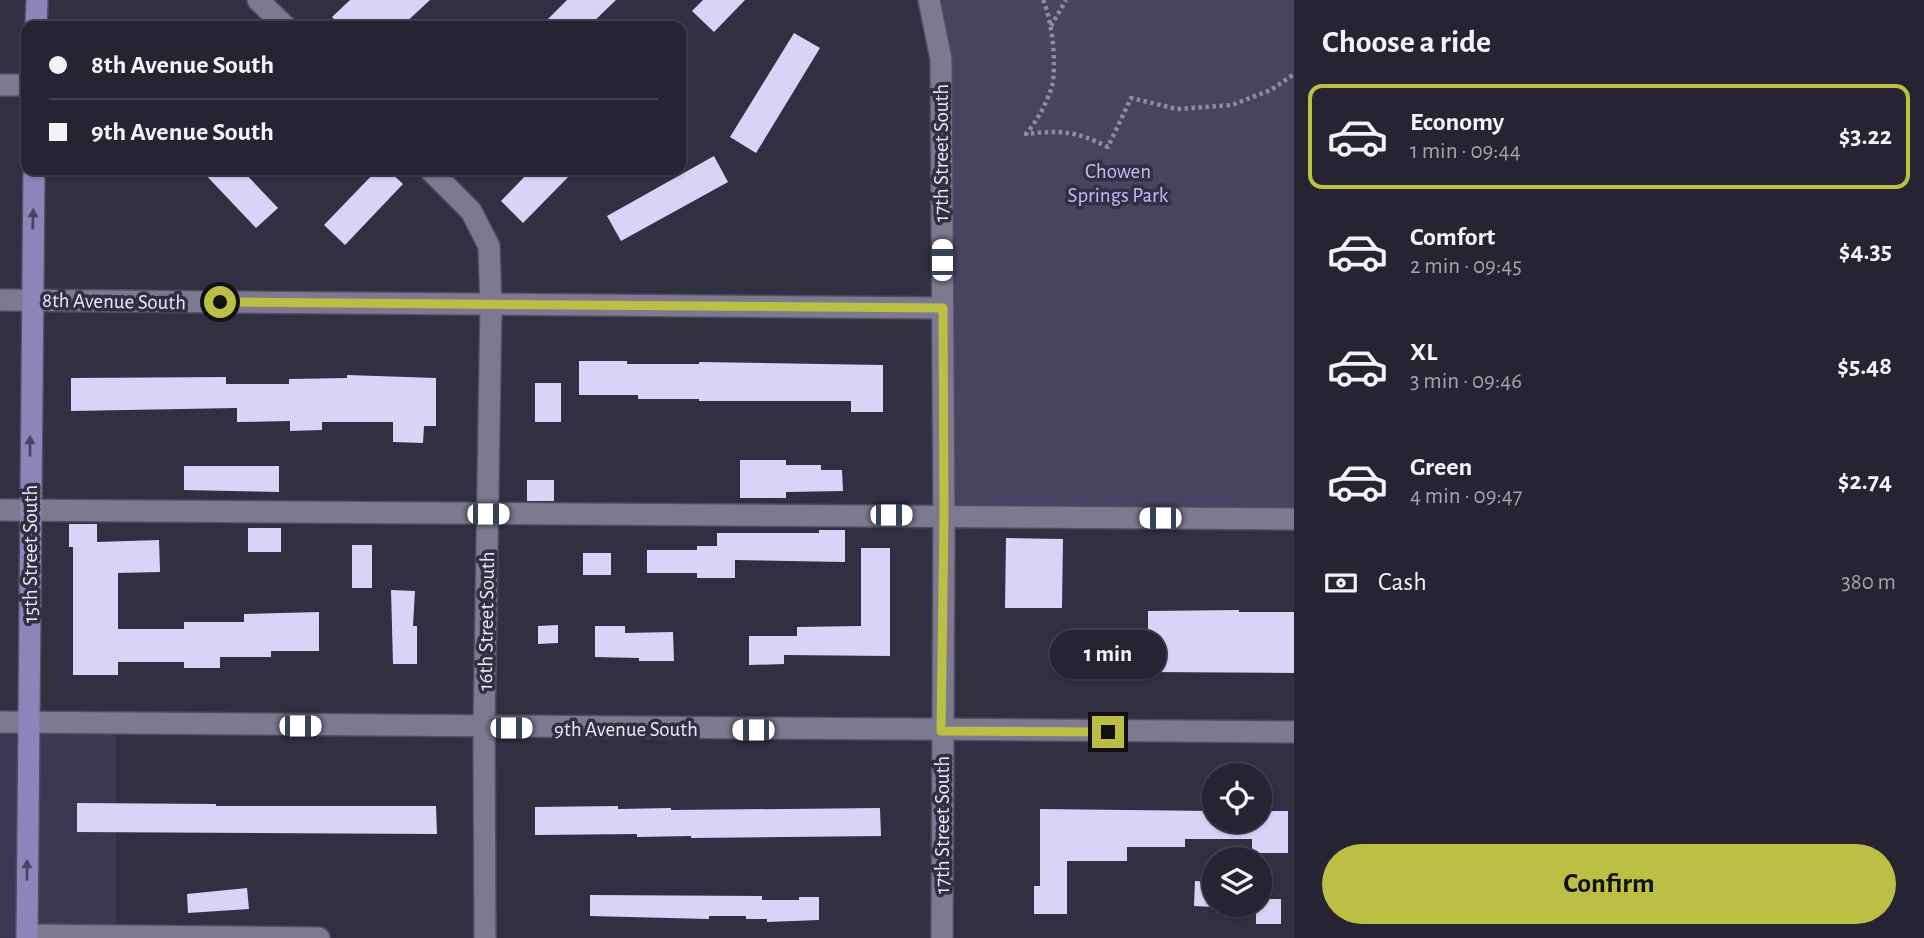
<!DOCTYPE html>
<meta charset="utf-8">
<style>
body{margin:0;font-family:"Alegreya Sans",sans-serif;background:#322f3e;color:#f1f3f6;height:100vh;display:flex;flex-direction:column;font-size:26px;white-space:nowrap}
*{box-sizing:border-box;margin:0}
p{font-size:23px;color:#a4a4ac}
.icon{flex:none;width:38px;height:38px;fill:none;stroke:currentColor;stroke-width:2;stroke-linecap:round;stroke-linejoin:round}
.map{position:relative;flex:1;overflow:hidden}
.drawer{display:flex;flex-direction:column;background:#262332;width:630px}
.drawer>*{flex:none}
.hud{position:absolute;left:21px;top:21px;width:665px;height:154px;border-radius:14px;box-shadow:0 2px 5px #0004,0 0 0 2px #42404d;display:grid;align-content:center;height:154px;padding:0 28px;background:#262332}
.tools{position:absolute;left:1202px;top:763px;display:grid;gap:14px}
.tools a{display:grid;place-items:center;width:70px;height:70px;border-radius:50%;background:#262332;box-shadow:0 2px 5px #0004,0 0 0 2px #42404d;font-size:35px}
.end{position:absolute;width:32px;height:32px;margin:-16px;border:9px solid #bbc044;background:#111;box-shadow:0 0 0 4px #111}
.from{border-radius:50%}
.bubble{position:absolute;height:49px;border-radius:24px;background:#262332;box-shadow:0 2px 5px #0004,0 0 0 2px #42404d;font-size:23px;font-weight:600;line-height:49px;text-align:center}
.car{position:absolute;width:21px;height:42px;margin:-21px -10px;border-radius:9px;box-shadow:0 0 5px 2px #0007;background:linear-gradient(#fff 24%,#345 0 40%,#fff 0 76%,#345 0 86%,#fff 0)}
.hud b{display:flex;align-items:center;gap:24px;height:66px;font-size:26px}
.hud b+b{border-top:2px solid #42404d}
.hud i{width:18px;height:18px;background:#f1f3f6}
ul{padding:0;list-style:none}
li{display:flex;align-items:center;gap:21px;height:105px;margin:0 14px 10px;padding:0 14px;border:4px solid transparent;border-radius:14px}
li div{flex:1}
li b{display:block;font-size:26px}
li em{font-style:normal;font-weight:600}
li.active{border-color:#bbc044}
li>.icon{width:63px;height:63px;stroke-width:1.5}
h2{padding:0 28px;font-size:32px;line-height:84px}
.pay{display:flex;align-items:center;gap:18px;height:77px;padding:0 28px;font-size:26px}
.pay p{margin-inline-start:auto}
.action{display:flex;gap:14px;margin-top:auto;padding:14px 28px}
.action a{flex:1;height:80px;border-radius:42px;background:#bbc044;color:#111;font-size:28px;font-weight:600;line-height:80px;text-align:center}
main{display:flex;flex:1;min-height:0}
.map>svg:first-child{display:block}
</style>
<main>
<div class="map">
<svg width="1294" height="938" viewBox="0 0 1294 938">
<rect width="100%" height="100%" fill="#322f43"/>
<polygon fill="#3c3853" points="0,722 116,723 116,936 0,938"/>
<polygon fill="#474360" points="929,0 1294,0 1294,519 944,516"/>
<g fill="#d8d4f8">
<polygon points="350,0 430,0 402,26 341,26 332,17"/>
<polygon points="567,0 616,0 589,26 541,26"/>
<polygon points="703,0 745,0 714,32 692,11"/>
<polygon points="794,33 820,48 756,153 730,137"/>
<polygon points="714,156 728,182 621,241 607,216"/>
<polygon points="201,170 242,170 278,208 256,228"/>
<polygon points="377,170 388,170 403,184 345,245 324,225"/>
<polygon points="531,170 575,170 523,223 501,201"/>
<polygon points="579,361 627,361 627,364 699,364 699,362 883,365 883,412 851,412 851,401 699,401 699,399 638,399 638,395 579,395"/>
<polygon points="347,375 436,378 436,426 424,426 423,443 393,442 393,422 322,422 322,430 290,431 290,421 237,422 237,408 71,411 71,378 226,377 226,384 289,384 289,379 347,378"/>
<rect x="535" y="383" width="26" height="39"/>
<polygon points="740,460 786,460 786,465 821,465 821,470 842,470 843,491 786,492 786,498 740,498"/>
<polygon points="184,466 279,466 279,492 184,490"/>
<rect x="527" y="480" width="27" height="21"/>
<polygon points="69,524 97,524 97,542 159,540 160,572 118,573 118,629 184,629 184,622 244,622 244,614 319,612 319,651 271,651 271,657 220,657 220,668 184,668 184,662 118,662 118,675 73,675 73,547 69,547"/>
<rect x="248" y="528" width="33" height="24"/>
<polygon points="819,530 845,530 845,562 735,560 735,578 697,578 697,573 647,573 647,550 697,550 697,546 717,546 717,533 819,533"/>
<polygon points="1006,538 1063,539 1062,608 1005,608"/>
<rect x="352" y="545" width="20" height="43"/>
<polygon points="861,548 890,548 890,656 784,655 784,664 749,665 749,636 797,636 797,627 861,626"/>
<rect x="583" y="553" width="28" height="22"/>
<polygon points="391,590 415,591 413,626 417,626 417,664 393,664"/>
<polygon points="1239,610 1239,612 1294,612 1294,673 1148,672 1148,611"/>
<polygon points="558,625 558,643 538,644 538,626"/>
<polygon points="595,626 625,626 625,633 673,632 674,661 639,661 639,658 595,657"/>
<polygon points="77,803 216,804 216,806 436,806 437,834 77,832"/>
<polygon points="618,806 618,809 671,808 671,810 880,808 881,836 691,838 691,836 637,837 637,834 535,835 535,807"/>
<polygon points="1040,809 1214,811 1214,821 1260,821 1260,811 1288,811 1288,853 1252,853 1252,839 1185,839 1185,847 1127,847 1127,861 1067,861 1067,914 1034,914 1034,886 1040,886"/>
<polygon points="1195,881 1214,882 1214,907 1194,906"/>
<polygon points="247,888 249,909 188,913 187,894"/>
<polygon points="590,895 762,896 762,900 799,900 799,897 819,897 819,920 767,922 767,919 746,919 746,916 709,916 709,919 590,916"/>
<polygon points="1260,899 1281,899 1281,924 1256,924 1256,905 1260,905"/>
</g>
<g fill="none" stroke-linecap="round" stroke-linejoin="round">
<g stroke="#504d5e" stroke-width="24">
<g id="minor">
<polyline points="258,0 285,26"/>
<polyline points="929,0 941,59 944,516 942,938"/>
<polyline points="0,85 26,85"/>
<polyline points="430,170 471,211 489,246 491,305 484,728 485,938"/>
<polyline points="0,300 943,308"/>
<polyline points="0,510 1294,519"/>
<polyline points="0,722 1294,732"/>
<polyline points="27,935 319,938"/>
</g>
</g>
<g stroke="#504d5e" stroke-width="24">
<g id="major">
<polyline points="36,26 37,0"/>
<polyline points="27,938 34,170"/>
</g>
</g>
<g stroke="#8f8d9d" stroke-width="4.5" stroke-dasharray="3.5 3.5" stroke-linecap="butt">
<path d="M1043,0c9,19 14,65 9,86 -5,17 -15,35 -26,48 36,-4 49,-3 82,13l23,-49 46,11 55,-4 39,-15 23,-16"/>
<polyline points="1051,26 1066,0"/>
</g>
<use href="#minor" stroke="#7c7991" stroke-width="21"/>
<use href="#major" stroke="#8d85b9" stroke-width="21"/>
</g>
<defs><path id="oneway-solid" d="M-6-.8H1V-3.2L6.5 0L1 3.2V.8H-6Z" transform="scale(1.75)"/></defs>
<g fill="#494460">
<use href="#oneway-solid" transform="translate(33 219) rotate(-89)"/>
<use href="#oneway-solid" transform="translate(30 446) rotate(-90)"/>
<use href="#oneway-solid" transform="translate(27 870) rotate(-90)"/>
</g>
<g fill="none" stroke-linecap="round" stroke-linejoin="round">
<polyline stroke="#bbc044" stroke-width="9" points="220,302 943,308 944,516 941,731 1108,732"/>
</g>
<g text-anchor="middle" stroke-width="7" stroke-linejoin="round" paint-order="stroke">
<g font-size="21" fill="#eae8f6" stroke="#322f43">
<text transform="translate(941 153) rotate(-90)" y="7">17th Street South</text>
<text transform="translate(114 301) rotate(1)" y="7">8th Avenue South</text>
<text transform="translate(30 554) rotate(-90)" y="7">15th Street South</text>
<text transform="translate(486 621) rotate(-89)" y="7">16th Street South</text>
<text x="626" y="736">9th Avenue South</text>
<text transform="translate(942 825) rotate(-90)" y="7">17th Street South</text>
</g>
<g font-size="21" fill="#c4bafc" stroke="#322f43">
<text x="1118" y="178">Chowen<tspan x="1118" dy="24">Springs Park</tspan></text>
</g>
</g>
</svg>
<div class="tools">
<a><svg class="icon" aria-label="locate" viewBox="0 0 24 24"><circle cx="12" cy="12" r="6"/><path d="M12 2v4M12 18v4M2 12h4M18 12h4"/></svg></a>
<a><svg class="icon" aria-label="layers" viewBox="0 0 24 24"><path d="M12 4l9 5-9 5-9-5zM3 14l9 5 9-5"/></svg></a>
</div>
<i class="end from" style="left:220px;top:302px"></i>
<i class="end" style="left:1108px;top:732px"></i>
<div class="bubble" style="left:1050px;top:630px;width:116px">1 min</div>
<i class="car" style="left:942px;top:260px;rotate:0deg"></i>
<i class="car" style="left:488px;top:514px;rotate:90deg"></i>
<i class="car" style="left:891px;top:515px;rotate:90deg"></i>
<i class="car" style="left:1160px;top:518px;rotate:270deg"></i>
<i class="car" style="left:300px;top:726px;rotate:90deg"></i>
<i class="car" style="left:511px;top:728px;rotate:90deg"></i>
<i class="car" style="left:753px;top:730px;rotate:270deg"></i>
<div class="hud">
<b><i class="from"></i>8th Avenue South</b>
<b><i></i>9th Avenue South</b>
</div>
</div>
<section class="drawer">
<h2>Choose a ride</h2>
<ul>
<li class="active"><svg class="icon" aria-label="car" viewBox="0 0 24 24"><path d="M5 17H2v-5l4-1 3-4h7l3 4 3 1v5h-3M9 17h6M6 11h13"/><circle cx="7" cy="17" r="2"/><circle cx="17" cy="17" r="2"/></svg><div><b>Economy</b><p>1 min · 09:44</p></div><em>$3.22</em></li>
<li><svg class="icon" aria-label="car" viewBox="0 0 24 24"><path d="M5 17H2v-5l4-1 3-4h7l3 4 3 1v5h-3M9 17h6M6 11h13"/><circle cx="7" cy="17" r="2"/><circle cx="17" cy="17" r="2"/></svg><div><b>Comfort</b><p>2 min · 09:45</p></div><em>$4.35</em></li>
<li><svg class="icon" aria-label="car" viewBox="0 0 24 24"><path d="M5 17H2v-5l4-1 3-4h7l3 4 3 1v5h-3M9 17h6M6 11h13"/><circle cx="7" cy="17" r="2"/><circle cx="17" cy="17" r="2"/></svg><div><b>XL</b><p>3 min · 09:46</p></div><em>$5.48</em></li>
<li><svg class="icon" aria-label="car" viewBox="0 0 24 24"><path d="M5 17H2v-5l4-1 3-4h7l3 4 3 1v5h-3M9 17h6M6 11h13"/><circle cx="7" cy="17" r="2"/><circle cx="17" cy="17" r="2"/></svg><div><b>Green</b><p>4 min · 09:47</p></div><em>$2.74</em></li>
</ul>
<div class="pay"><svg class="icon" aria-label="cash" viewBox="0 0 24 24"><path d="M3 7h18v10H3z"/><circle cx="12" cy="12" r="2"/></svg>Cash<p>380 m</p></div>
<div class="action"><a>Confirm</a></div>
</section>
</main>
